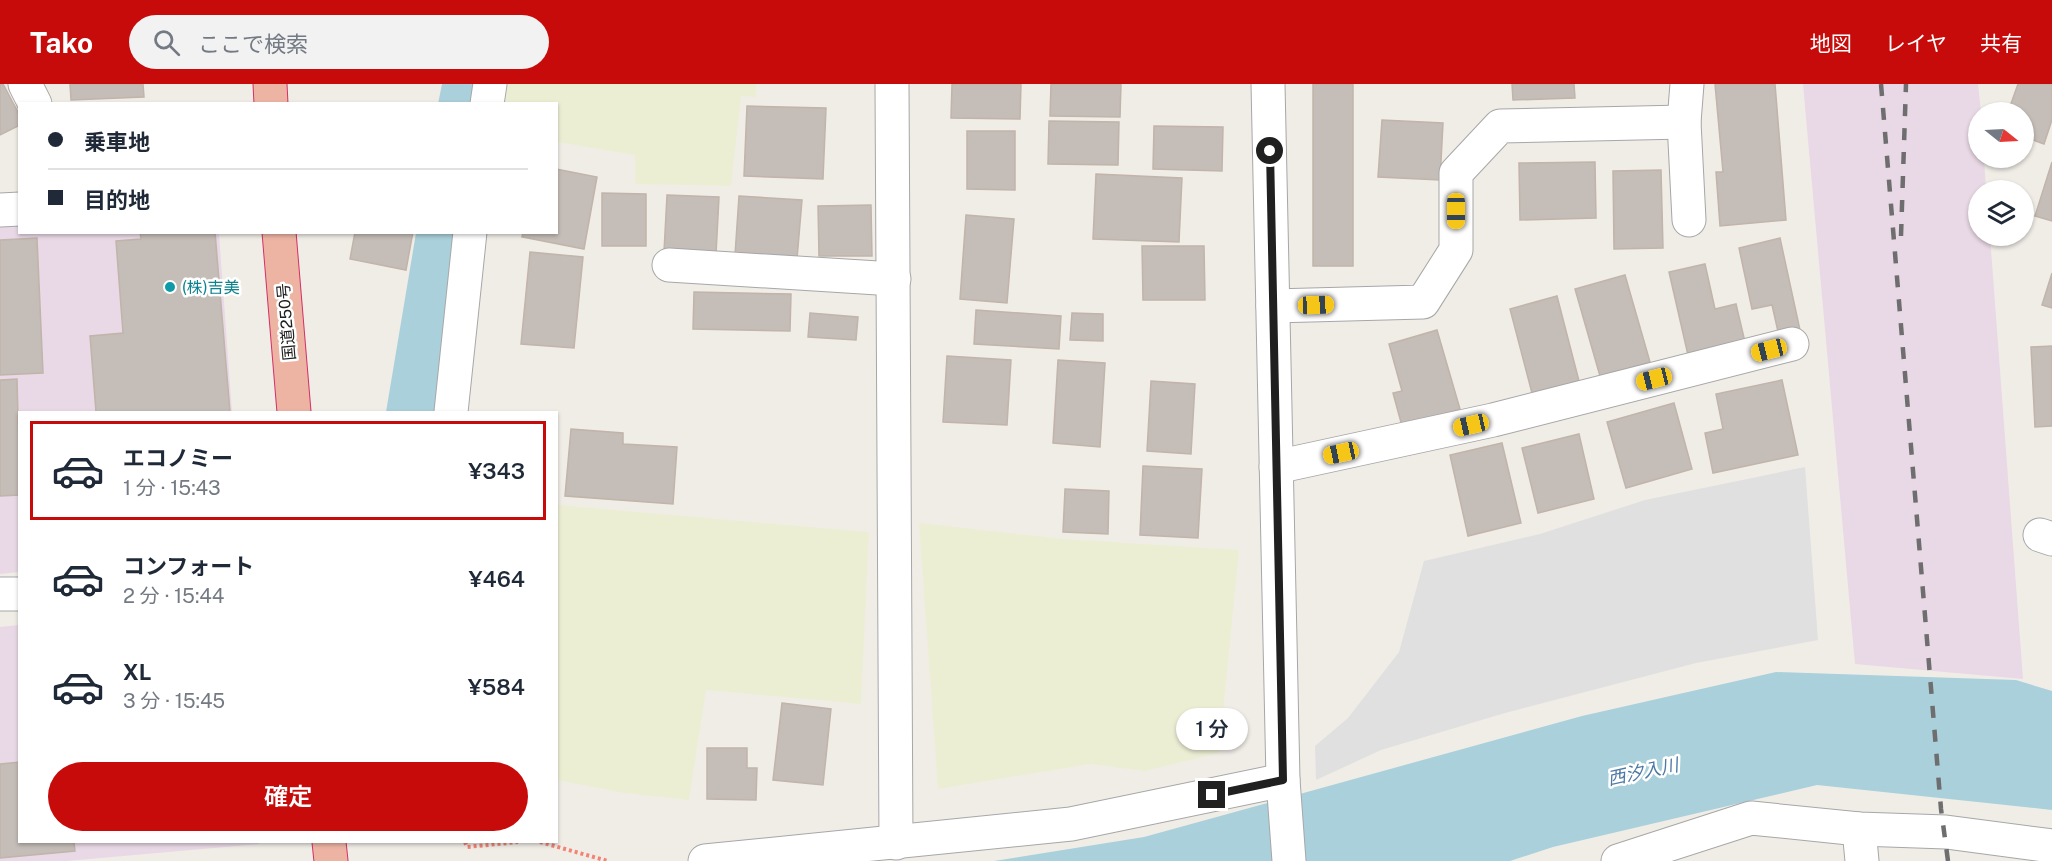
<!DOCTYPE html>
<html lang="ja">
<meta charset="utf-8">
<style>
body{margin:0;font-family:"Public Sans","Noto Sans JP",sans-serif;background:#f2f2f3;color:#1f2937;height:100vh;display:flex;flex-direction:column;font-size:22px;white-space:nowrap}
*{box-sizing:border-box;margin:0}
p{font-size:20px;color:#747a83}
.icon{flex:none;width:33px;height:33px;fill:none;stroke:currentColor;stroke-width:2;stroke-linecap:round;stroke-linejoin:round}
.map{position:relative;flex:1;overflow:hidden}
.sheet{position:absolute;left:18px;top:327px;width:540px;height:432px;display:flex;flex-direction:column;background:#fff;border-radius:0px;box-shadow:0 2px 4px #0004}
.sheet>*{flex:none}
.guide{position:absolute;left:18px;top:18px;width:540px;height:132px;border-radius:0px;box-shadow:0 2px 4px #0004;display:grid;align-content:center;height:132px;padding:0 30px;background:#fff}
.needle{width:39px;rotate:108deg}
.buttons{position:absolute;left:1968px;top:18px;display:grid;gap:12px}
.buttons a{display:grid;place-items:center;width:66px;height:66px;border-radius:50%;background:#fff;box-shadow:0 2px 4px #0004;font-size:30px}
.end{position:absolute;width:27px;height:27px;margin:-14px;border:8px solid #202020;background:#fff;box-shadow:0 0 0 3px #fff}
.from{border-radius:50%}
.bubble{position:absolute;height:42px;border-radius:21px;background:#fff;box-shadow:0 2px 4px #0004;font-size:20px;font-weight:600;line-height:42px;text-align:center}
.car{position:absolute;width:18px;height:36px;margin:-18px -9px;border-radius:8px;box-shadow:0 0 4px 2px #0007;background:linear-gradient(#f5c518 24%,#345 0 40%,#f5c518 0 76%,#345 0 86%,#f5c518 0)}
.guide b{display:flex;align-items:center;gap:21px;height:57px;font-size:22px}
.guide b+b{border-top:2px solid #e0e1e3}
.guide i{width:15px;height:15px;background:#1f2937}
ul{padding:10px 0 0;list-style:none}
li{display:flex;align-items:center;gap:18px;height:99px;margin:0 12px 9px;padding:0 18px;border:3px solid transparent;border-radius:0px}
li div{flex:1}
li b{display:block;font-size:22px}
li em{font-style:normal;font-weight:600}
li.active{border-color:#c60b0a}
li>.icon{width:54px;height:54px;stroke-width:1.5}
.primary-button{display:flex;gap:12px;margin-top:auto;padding:12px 30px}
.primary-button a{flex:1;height:69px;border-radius:36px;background:#c60b0a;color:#fff;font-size:24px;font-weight:600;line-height:69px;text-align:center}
header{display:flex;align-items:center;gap:36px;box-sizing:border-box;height:84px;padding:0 30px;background:#c60b0a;color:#fff}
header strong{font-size:28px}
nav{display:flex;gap:33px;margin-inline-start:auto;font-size:21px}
.search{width:420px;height:54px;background:#f2f2f3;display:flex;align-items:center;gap:15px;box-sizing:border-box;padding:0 21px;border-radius:33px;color:#747a83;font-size:22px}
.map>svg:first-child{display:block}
</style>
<header>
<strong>Tako</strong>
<div class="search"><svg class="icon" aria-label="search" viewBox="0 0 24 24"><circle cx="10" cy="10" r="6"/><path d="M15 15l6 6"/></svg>ここで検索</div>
<nav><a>地図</a><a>レイヤ</a><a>共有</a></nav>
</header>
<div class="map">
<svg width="2052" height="777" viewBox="0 0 2052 777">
<rect width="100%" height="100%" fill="#f0ede7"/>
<g fill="#e9d9e6">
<polygon points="1803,0 1978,0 1981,28 1978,28 1978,74 1984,74 1986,106 1978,106 1978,152 1990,152 2023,595 1855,580"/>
<polygon points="19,137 20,148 219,149 232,328 20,328 19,488 0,490 0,139"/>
<polygon points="19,541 20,758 259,758 259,760 67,777 0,777 0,543"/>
</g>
<g fill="#eceed4">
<polygon points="508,0 756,0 756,13 741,12 731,102 635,100 635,71 557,58 556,20 505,19"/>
<polygon points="557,421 869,448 861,620 706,606 689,716 624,709 557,696"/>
<polygon points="919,439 1064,455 1239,466 1219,669 1145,687 1090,680 938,705"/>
</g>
<polygon fill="#e0e0e0" points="1805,383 1818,556 1696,579 1505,629 1381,666 1316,696 1315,662 1348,634 1399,568 1424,477 1540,450 1645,416"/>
<g fill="#aad0db">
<polygon points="442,0 476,0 472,19 438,20"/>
<polygon points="416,149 457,149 435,328 386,328"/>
<polygon points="1776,588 2016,596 2052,607 2052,726 1817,701 1553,763 1510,777 994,777 1144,753 1582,632"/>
</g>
<g fill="#c5bdb7" stroke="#c1b4aa" stroke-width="1.5">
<polygon points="0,0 3,0 20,32 20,41 0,51"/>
<polygon points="70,0 143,0 144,13 71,16"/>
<polygon points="952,0 1021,0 1020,35 951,34"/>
<polygon points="1051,0 1121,0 1120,33 1050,32"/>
<rect x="1313" y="0" width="40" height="182"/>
<polygon points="1512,0 1574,0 1575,14 1513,16"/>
<polygon points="1715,0 1775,0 1786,136 1720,142 1716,88 1723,88"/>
<polygon points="2018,0 2052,0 2052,36 2044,60 2024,53 2024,28 2008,28"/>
<polygon points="747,22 826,24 823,95 744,92"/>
<polygon points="1382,36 1443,39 1440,96 1378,93"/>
<polygon points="1049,37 1119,38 1118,81 1048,80"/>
<polygon points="1154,42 1223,43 1222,87 1153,85"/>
<polygon points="967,47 1015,47 1015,106 967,105"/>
<polygon points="1595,78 1596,134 1520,136 1519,79"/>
<polygon points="2052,78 2052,137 2035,132"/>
<polygon points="556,85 597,93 584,165 522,153 523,148 556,148"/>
<polygon points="1661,86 1663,164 1614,165 1613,87"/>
<polygon points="1096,90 1182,94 1179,158 1093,155"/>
<polygon points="602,109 646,110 646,162 602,162"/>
<polygon points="667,111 719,113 716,170 664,168"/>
<polygon points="739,112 802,116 797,175 735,171"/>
<polygon points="871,121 872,172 819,172 818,122"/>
<polygon points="966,131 1014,135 1007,219 960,215"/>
<polygon points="140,148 215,148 230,328 96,328 90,252 123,249 116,157 141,155"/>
<polygon points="355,148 413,148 406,186 350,175"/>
<polygon points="37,154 43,289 0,291 0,156"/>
<polygon points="1780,154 1800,246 1779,252 1772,221 1752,225 1739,164"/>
<polygon points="1142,162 1204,162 1205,216 1143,216"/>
<polygon points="530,168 583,173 574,264 521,260"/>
<polygon points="1705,180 1715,225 1736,220 1745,258 1688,271 1669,188"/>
<polygon points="2052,189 2052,224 2042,221"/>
<polygon points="1625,191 1650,278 1600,292 1575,205"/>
<polygon points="694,208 791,210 790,247 693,245"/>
<polygon points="1557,212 1579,297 1532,309 1510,225"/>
<polygon points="976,226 1061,232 1059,265 974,260"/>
<polygon points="810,229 858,233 856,256 808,253"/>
<polygon points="1072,229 1103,230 1103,257 1070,256"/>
<polygon points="1437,246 1460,325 1402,342 1393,309 1402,307 1389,260"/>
<polygon points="2052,262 2052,342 2035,343 2031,263"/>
<polygon points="947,272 1011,276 1007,341 943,338"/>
<polygon points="1058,276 1105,279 1100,363 1053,359"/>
<polygon points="17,295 20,411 0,412 0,296"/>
<polygon points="1782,296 1798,371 1713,389 1705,349 1723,345 1716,310"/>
<polygon points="1151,297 1195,300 1191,370 1147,367"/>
<polygon points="1674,319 1692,385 1626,404 1607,338"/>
<polygon points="571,345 623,349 623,360 677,363 673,420 565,412"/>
<polygon points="1579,350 1594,415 1538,429 1522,364"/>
<polygon points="1502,359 1521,439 1468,452 1450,371"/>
<polygon points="1143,382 1202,385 1198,454 1140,451"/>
<polygon points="1065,405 1109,407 1108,450 1063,448"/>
<polygon points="782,619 831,625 823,701 773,696"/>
<polygon points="707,664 747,664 747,684 757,684 756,716 707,715"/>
<polygon points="20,678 20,758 74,758 75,767 0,774 0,680"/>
</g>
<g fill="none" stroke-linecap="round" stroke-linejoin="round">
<g stroke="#a7a7a7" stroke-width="35">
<g id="minor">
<polyline points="25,0 35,20"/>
<polyline points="892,0 896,759"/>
<polyline points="1687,0 1684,38 1689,136"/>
<polyline points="487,20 490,0"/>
<polyline points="0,126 20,125"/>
<polyline points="669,181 894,195"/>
<polyline points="1273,222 1423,218 1456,166 1456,89 1500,42 1684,38"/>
<polyline points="451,328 470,148"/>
<polyline points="1276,383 1493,336 1792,260"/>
<polyline points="2040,451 2052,455"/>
<polyline points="0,510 20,510"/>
<polyline points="1859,745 1862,777"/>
<polyline points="705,777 1071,740 1283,696 1289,777"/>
<polyline points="1618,777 1751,734 1859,745 1946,748 2052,762"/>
</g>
</g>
<g stroke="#a7a7a7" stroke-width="35">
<polyline id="tertiary" points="1268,0 1283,696"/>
</g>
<g stroke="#d33067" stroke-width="35">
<g id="trunk">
<polyline points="270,0 271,20"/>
<polyline points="279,148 294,328"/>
<polyline points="329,758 331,777"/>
</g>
</g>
<g stroke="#f38375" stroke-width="4" stroke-dasharray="3 3" stroke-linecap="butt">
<polyline points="465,758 467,763 518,758"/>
<polyline points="540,758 608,777"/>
</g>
<use href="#minor" stroke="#fff" stroke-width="33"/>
<use href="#tertiary" stroke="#fff" stroke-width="33"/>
<use href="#trunk" stroke="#edb4a4" stroke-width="33"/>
<g stroke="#6e6e6e" stroke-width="4.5" stroke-dasharray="12 12" stroke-linecap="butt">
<polyline points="1881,0 1941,725 1948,777"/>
<polyline points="1901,152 1906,0"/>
</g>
</g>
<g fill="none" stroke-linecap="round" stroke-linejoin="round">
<polyline stroke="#202020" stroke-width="8" points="1212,711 1283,696 1270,67"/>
</g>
<circle fill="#0f9aa8" stroke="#fff" stroke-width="2" cx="170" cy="203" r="6"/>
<g text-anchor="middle" stroke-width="5" stroke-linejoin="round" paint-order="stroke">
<g font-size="16" fill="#0d838f" stroke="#fff" text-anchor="start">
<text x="182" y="209">(株)吉美</text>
</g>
<g font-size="16" fill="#202020" stroke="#fff">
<text transform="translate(286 238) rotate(-95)" y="6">国道250号</text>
</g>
<g font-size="18" font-style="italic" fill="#4d79a4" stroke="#fff">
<text transform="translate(1643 688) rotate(-12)" y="6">西汐入川</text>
</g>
</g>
</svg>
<div class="buttons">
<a><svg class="needle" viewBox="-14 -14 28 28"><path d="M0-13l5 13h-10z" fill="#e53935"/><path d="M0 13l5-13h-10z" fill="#747a83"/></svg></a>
<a><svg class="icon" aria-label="layers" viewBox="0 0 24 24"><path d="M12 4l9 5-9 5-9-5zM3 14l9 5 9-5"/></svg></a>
</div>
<i class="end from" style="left:1270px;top:67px"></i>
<i class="end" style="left:1212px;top:711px"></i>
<div class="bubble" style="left:1176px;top:624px;width:72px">1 分</div>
<i class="car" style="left:1456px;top:127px;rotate:180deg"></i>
<i class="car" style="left:1316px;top:221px;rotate:88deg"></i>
<i class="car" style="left:1769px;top:266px;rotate:256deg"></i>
<i class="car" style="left:1654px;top:295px;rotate:256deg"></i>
<i class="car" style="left:1471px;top:341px;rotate:257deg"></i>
<i class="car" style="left:1341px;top:369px;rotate:258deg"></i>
<div class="guide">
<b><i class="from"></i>乗車地</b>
<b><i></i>目的地</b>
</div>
<section class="sheet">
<ul>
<li class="active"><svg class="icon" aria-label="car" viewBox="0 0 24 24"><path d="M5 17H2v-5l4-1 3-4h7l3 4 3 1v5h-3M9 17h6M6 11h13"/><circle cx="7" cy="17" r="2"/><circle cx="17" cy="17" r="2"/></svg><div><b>エコノミー</b><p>1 分 · 15:43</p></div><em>¥343</em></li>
<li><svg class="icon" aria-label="car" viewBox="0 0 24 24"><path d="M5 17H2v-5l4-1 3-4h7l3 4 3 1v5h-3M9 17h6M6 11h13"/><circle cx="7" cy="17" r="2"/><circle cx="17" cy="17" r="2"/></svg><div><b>コンフォート</b><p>2 分 · 15:44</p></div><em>¥464</em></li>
<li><svg class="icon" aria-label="car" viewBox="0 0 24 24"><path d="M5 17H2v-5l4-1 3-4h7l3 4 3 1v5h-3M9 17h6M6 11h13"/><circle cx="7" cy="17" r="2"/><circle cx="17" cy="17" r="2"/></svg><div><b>XL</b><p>3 分 · 15:45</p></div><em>¥584</em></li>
</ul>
<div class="primary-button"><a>確定</a></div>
</section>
</div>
